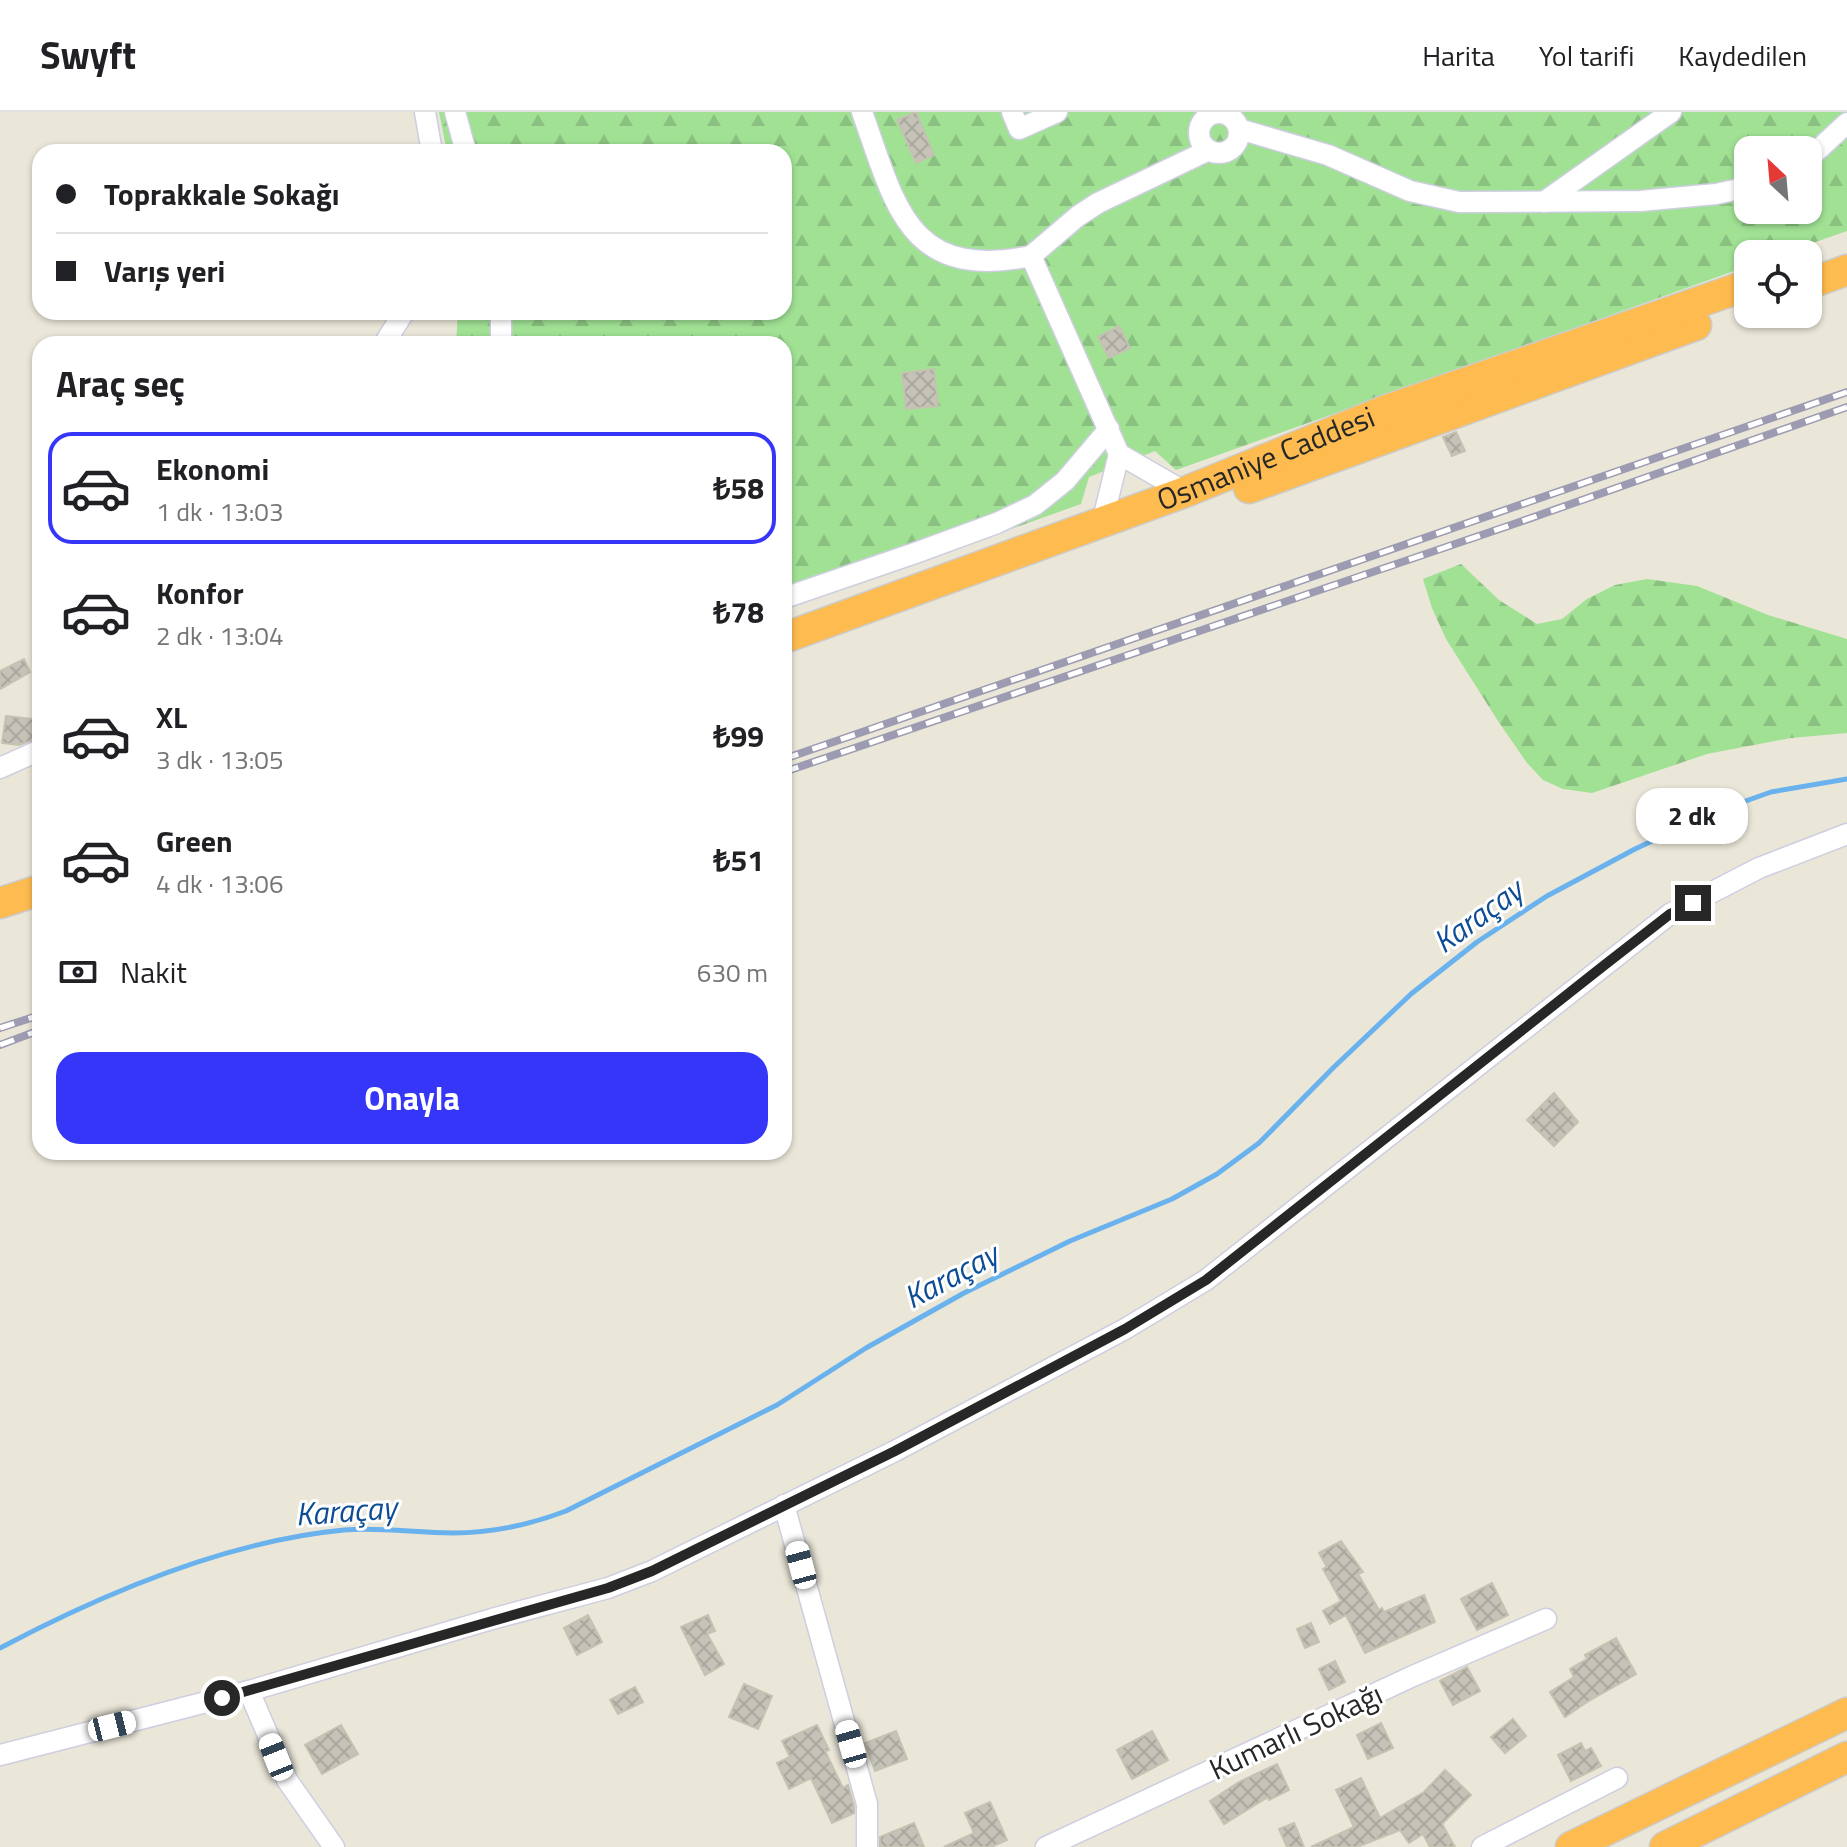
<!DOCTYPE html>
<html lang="tr">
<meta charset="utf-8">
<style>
body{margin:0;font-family:"Titillium Web",sans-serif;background:#f2f2f2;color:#202124;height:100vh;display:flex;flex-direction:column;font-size:30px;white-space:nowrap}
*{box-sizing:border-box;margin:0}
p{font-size:26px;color:#757577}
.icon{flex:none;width:44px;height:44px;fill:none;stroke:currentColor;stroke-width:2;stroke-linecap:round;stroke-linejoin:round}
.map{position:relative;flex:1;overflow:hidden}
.drawer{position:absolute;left:32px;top:224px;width:760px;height:824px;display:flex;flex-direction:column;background:#fff;border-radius:24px;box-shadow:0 2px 6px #0004}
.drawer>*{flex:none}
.guide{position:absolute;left:32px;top:32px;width:760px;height:176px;border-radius:24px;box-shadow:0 2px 6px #0004;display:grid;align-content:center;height:176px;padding:0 24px;background:#fff}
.needle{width:52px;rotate:334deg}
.fabs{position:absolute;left:1734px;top:24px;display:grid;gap:16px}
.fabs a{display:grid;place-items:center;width:88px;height:88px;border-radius:16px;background:#fff;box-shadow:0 2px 6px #0004;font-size:40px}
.end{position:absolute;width:36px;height:36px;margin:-18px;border:10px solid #272727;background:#fff;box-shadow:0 0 0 4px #fff}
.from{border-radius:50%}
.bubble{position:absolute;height:56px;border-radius:24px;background:#fff;box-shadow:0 2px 6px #0004;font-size:26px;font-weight:700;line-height:56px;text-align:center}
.car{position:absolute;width:24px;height:48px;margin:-24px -12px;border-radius:10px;box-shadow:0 0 6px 2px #0007;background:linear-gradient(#fff 24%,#345 0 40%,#fff 0 76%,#345 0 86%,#fff 0)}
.guide b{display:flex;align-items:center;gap:28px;height:76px;font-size:30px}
.guide b+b{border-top:2px solid #e0e0e0}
.guide i{width:20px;height:20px;background:#202124}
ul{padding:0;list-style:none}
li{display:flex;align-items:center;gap:24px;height:112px;margin:0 16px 12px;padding:0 8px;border:4px solid transparent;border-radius:24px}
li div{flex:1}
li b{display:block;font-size:30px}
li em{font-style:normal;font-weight:700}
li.on{border-color:#3636f9}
li>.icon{width:72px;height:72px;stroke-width:1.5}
h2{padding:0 24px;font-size:36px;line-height:96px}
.pay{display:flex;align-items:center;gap:20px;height:88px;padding:0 24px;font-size:30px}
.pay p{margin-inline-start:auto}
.cta{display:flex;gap:16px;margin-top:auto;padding:16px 24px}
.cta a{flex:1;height:92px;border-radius:24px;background:#3636f9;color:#fff;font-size:32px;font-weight:700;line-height:92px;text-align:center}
header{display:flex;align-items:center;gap:48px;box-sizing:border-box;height:112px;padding:0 40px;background:#fff;border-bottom:2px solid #e0e0e0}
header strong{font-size:38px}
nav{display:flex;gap:44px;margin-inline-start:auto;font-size:28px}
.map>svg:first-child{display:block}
</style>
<header>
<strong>Swyft</strong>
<nav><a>Harita</a><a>Yol tarifi</a><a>Kaydedilen</a></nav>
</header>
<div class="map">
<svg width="1847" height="1735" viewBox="0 0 1847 1735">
<defs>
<pattern id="forest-firs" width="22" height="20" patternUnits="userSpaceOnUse" patternTransform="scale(2)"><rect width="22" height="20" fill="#a0e194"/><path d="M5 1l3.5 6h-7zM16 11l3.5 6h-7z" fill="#8ac180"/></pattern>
<pattern id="building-cross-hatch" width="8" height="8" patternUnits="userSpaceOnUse" patternTransform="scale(2)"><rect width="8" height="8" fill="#c5c2b8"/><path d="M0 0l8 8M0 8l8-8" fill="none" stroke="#a9a79e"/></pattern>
</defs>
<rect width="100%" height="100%" fill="#eae6d8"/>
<g fill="url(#forest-firs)" fill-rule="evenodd">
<path d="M439,0h1408v119l-66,23h-33v12l-572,204 -21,-19 -66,26 -8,27 -297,106v-266h-328l2,-32h326v-160h-337zM1748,38h60v60h-60z"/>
<polygon points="1461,452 1499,488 1537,512 1562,507 1587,487 1615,473 1647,467 1697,474 1768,503 1847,527 1847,621 1791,626 1707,642 1592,681 1563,677 1543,668 1527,651 1498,609 1446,527 1432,496 1423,467"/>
</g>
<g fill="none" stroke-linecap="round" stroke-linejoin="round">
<path stroke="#6ab2ee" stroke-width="5" d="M0,1536c104,-55 226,-107 344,-118 37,-3 72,3 109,3 39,0 76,-8 113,-22l211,-106 89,-57 98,-55 106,-52 102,-42 45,-25 42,-31 74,-75 78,-74 66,-52 70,-46 88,-47 77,-36 59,-21 76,-13"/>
</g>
<g fill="url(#building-cross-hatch)" stroke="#c5c2b2" stroke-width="2">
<polygon points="916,0 934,43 916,51 897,8"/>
<polygon points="1119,214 1130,236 1109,246 1098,225"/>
<polygon points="934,257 938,294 906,297 902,261"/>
<polygon points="1456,320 1465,339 1452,344 1443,325"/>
<polygon points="24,547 30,560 0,577 0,559"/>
<polygon points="6,604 40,608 40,625 19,633 2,631"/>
<polygon points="1554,981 1578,1010 1554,1034 1527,1008"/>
<polygon points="1341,1429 1363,1460 1358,1462 1379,1498 1382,1496 1384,1500 1424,1483 1435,1510 1365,1541 1346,1503 1330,1512 1323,1499 1341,1489 1323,1457 1327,1455 1319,1441"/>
<polygon points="1492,1471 1508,1503 1477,1518 1461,1487"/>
<polygon points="588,1503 602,1530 577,1543 564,1516"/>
<polygon points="708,1503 715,1519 707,1522 724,1552 705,1563 681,1515"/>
<polygon points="1311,1511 1319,1530 1305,1536 1297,1517"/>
<polygon points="1616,1526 1636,1562 1587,1590 1565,1605 1550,1580 1574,1565 1570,1557 1587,1547 1585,1543"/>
<polygon points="1335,1549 1345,1570 1329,1578 1319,1557"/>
<polygon points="1467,1555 1480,1579 1453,1593 1440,1569"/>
<polygon points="744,1572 772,1584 758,1617 729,1605"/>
<polygon points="635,1575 643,1590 618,1602 610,1588"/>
<polygon points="1513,1607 1526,1624 1505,1641 1491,1625"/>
<polygon points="1381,1611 1393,1636 1368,1647 1357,1623"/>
<polygon points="341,1613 358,1642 322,1662 305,1633"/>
<polygon points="817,1613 829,1638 825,1639 843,1676 848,1673 854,1694 854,1701 832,1711 811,1666 789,1677 777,1651 790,1645 782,1629"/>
<polygon points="896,1619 907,1647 875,1659 865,1631"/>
<polygon points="1152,1619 1168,1648 1132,1667 1117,1638"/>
<polygon points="1581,1631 1585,1639 1591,1636 1601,1654 1571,1669 1558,1643"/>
<polygon points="1277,1652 1289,1678 1269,1688 1268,1685 1224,1712 1210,1689 1239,1670"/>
<polygon points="1445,1658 1471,1683 1442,1712 1455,1735 1430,1735 1423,1722 1409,1731 1400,1718 1357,1735 1311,1735 1354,1715 1336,1678 1361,1666 1380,1706 1424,1680"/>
<polygon points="990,1690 1007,1728 991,1735 944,1735 974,1721 965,1701"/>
<polygon points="914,1711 924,1735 880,1735 880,1725"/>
<polygon points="1294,1711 1304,1735 1287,1735 1279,1717"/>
</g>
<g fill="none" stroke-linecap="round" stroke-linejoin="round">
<g stroke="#cecee1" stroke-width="23">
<g id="minor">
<polyline points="425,0 432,40"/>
<polyline points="455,0 466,40"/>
<path d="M862,0c34,95 46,169 169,144l88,198"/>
<polyline points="1012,0 1019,17 1057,0"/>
<circle cx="1219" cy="21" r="20"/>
<polyline points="1239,17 1328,43 1410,79 1459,90 1640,89 1716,82 1748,75"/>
<polyline points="1808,47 1847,11"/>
<polyline points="1544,90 1671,0"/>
<polyline points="1031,144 1078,104 1098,91 1209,38"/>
<polyline points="384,232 404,200"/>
<polyline points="501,232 501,200"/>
<polyline points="1102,411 1119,342 1185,380"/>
<polyline points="784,486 918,440 997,411 1035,393 1065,369 1109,317"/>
<polyline points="0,656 40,638"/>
<polyline points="784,1393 867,1692 867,1735"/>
<polyline points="249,1579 287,1668 334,1735"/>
<polyline points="0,1643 249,1579 492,1507 608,1476 652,1459 895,1339 1125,1217 1206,1168 1670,802 1759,756 1847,722"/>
<polyline points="1046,1735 1413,1564 1546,1507"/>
<polyline points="1482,1735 1617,1666"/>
</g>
</g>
<g stroke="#cbcbcb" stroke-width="33">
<g id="highway">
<polyline points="1808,172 1847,158"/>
<polyline points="1249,376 1696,213"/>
<path id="s1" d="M784,526l401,-146 202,-82 361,-125"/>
<polyline points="0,791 40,778"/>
<polyline points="1571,1735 1847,1601"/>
<polyline points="1665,1735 1847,1645"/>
</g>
</g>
<use href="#minor" stroke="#fff" stroke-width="20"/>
<use href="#highway" stroke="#febb4f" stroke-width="30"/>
<g stroke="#9c9bb2" stroke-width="8">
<g id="rail">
<polyline points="784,647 1847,280"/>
<polyline points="784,660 1511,413 1847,295"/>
<polyline points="0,916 40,903"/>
<polyline points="0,933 40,918"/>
</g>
</g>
<use href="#rail" stroke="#fff" stroke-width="5" stroke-dasharray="15" stroke-linecap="butt"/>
</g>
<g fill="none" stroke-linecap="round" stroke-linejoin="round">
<polyline stroke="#272727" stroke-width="10" points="222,1586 608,1476 652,1459 895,1339 1125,1217 1206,1168 1602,855 1670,802 1693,791"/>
</g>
<g text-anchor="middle" stroke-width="6" stroke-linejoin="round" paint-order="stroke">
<g font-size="30" fill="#272727" stroke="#fff">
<text dy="10" stroke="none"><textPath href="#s1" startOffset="514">Osmaniye Caddesi</textPath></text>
<text transform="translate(1296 1620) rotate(-25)" y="10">Kumarlı Sokağı</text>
</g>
<g font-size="32" font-style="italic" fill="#0d4d95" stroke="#fff">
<text transform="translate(1478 804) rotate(-36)" y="11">Karaçay</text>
<text transform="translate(951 1164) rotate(-28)" y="11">Karaçay</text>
<text transform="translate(346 1399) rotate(-4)" y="11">Karaçay</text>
</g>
</g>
</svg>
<div class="fabs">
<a><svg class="needle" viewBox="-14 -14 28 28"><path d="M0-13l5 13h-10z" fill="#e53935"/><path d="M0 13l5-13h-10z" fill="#757577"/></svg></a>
<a><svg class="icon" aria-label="locate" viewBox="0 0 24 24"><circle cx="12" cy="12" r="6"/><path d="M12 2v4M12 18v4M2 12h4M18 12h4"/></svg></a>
</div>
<i class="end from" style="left:222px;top:1586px"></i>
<i class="end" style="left:1693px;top:791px"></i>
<div class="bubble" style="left:1636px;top:676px;width:112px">2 dk</div>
<i class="car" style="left:801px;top:1453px;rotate:345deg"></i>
<i class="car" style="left:112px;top:1614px;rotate:76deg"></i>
<i class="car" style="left:851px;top:1632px;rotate:344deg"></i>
<i class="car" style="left:276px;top:1645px;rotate:338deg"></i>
<div class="guide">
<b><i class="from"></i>Toprakkale Sokağı</b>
<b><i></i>Varış yeri</b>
</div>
<section class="drawer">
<h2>Araç seç</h2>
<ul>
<li class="on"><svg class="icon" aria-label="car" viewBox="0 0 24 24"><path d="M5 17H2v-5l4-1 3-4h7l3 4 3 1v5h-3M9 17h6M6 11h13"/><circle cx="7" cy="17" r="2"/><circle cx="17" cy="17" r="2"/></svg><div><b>Ekonomi</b><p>1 dk · 13:03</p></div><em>₺58</em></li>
<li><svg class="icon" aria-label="car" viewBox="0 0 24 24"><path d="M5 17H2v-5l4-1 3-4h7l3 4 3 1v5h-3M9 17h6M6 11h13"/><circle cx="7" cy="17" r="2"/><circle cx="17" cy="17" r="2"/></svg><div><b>Konfor</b><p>2 dk · 13:04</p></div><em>₺78</em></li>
<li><svg class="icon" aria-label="car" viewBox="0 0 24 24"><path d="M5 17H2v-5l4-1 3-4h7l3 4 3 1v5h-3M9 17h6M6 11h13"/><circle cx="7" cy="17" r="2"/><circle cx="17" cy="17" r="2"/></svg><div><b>XL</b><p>3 dk · 13:05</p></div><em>₺99</em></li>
<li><svg class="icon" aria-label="car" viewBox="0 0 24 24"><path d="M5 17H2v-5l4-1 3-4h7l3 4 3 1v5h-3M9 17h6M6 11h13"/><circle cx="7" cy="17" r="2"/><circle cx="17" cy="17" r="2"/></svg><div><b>Green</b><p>4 dk · 13:06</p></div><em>₺51</em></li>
</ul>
<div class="pay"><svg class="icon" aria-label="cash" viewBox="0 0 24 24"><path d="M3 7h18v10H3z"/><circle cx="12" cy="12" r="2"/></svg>Nakit<p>630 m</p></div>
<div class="cta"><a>Onayla</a></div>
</section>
</div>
